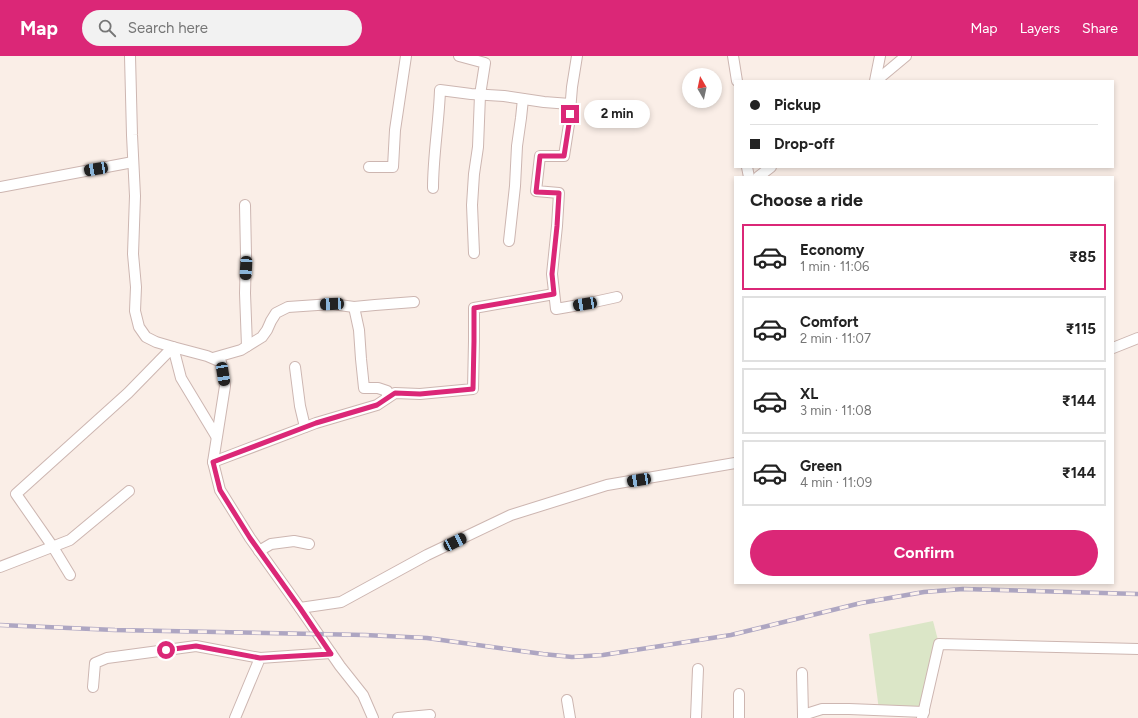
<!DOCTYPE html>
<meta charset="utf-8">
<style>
body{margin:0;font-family:Figtree,sans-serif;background:#f2f2f2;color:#222;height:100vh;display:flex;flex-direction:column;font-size:15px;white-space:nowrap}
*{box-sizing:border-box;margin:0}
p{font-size:13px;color:#767676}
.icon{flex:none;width:22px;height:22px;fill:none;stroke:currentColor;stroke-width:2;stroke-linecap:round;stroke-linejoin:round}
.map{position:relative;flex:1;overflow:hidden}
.drawer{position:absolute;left:734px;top:120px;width:380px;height:408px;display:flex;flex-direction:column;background:#fff;border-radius:0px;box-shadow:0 2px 6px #0003}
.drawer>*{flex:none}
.hud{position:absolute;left:734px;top:24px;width:380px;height:88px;border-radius:0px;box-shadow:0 2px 6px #0003;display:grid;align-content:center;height:88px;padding:0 16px;background:#fff}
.needle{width:26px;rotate:351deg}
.buttons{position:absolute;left:682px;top:12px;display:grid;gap:8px}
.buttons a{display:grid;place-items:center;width:40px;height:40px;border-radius:50%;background:#fff;box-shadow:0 2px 6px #0003;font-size:20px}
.end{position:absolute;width:18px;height:18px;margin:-9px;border:5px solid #db2777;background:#fff;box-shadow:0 0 0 2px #fff}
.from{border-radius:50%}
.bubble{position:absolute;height:28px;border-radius:14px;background:#fff;box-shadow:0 2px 6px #0003;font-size:13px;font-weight:700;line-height:28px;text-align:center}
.car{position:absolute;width:12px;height:24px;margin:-12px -6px;border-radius:5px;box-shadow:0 0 3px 1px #0007;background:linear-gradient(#222 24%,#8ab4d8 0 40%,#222 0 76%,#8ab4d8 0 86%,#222 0)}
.hud b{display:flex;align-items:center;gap:14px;height:38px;font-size:15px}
.hud b+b{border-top:1px solid #e0e0e0}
.hud i{width:10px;height:10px;background:#222}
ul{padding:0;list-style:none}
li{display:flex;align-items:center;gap:12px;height:66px;margin:0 8px 6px;padding:0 8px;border:2px solid #e0e0e0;border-radius:0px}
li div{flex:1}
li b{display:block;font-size:15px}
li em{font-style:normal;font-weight:700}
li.selected{border-color:#db2777}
li>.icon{width:36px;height:36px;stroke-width:1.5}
h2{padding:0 16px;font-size:18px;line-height:48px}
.primary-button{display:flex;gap:8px;margin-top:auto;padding:8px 16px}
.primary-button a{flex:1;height:46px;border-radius:24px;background:#db2777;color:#fff;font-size:16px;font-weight:700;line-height:46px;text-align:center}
header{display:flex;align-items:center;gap:24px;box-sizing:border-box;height:56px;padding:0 20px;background:#db2777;color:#fff}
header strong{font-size:19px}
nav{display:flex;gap:22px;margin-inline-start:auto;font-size:14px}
.search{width:280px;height:36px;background:#f2f2f2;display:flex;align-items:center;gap:10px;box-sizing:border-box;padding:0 14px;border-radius:22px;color:#767676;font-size:15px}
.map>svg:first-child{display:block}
</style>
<header>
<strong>Map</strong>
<div class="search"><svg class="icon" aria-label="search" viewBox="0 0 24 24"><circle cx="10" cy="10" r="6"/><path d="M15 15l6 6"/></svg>Search here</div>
<nav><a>Map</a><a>Layers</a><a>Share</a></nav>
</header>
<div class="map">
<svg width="1138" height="662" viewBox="0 0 1138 662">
<rect width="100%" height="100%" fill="#faeee7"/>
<polygon fill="#dbe6c7" points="933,565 939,588 924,656 879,654 869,578"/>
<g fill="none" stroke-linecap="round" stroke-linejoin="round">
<g stroke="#cdb6b1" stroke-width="12">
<g id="street">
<polyline points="130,0 132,79 135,140 133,198 136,231 135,255 139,271 146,281 156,286 173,291 207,300 221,306 225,330 213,406 220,434 250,482 300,552 340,610 363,639 373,662"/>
<polyline points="459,0 485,7 480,39 478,91 474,118 472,149 474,197"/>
<polyline points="577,0 572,31 569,68 564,100 540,100 536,135 559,137 557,170 552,218 556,253 585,248 617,241"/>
<polyline points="733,0 737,25"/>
<polyline points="875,25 880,0"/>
<polyline points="876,25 906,0"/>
<polyline points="369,111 393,111 395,74 406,0"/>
<polyline points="747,111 749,121"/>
<polyline points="758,121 771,111"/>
<polyline points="0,131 133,106"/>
<path d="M433,132c0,-33 6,-66 7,-98l31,4 33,2 40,6 26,2"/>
<polyline points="245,149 246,199 245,237 247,290"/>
<polyline points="509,185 515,130 517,90 521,62 523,43"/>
<polyline points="1113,292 1138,282"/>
<polyline points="213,302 241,294 262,281 267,274 271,265 276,257 288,251 332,248 354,251"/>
<polyline points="295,311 300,350 305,371"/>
<polyline points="387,342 387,335 378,332 364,332 361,303 359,274 354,251 375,249 414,246"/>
<polyline points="213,406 316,367 377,349 395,337 420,338 473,333 474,285 474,252 554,238"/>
<polyline points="259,495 271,488 294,485 309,488"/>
<polyline points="0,511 70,484 129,435"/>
<polyline points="70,519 53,491 16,438 128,337 173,291 181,322 216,380"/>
<polyline points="300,552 341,546 427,499 511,459 607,429 735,407"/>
<polyline points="802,617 803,659"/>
<polyline points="93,631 95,607 107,602 196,590 260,602"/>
<polyline points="739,638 739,662"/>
<polyline points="567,644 570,662"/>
<polyline points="235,662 260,602 331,597"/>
<polyline points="398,662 430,659"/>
<polyline points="696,662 698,613"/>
<polyline points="803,662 803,659 822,653 849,653 924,656"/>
<polyline points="922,662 939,588 1138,593"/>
</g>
</g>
<use href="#street" stroke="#fff" stroke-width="10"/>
<g stroke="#aea6c2" stroke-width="4.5">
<polyline id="rail" points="0,569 115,574 365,579 427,582 543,598 572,601 603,599 731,579 861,547 924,536 963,533 1138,538"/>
</g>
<use href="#rail" stroke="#fdf2ed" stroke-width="3" stroke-dasharray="9" stroke-linecap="butt"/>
</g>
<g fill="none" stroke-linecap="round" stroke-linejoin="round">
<polyline stroke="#db2777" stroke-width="5" points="166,594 196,590 260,602 331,598 300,552 250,482 220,434 213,406 316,367 377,349 395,337 420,338 473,333 474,285 474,252 554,238 552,218 557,170 559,137 536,136 540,100 564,100 569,68 570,58"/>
</g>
</svg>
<div class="buttons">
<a><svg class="needle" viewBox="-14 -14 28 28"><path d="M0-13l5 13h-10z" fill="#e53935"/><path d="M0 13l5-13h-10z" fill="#767676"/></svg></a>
</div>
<i class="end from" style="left:166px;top:594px"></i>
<i class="end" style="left:570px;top:58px"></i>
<div class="bubble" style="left:584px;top:44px;width:66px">2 min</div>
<i class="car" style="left:96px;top:113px;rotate:260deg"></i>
<i class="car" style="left:246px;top:212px;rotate:183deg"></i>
<i class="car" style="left:332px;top:248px;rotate:267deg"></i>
<i class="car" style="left:585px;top:248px;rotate:261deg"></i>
<i class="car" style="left:223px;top:318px;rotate:171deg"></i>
<i class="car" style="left:639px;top:424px;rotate:261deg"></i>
<i class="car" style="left:455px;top:486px;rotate:64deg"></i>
<div class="hud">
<b><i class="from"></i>Pickup</b>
<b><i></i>Drop-off</b>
</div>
<section class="drawer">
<h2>Choose a ride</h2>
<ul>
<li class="selected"><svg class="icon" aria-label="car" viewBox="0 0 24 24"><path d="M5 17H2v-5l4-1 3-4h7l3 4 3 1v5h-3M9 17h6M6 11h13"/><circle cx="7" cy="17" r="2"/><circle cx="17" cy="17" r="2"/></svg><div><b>Economy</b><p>1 min · 11:06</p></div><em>₹85</em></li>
<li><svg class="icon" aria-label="car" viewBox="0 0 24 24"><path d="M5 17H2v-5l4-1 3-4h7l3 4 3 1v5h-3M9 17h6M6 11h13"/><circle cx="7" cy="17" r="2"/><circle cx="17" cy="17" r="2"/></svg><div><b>Comfort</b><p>2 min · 11:07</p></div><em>₹115</em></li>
<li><svg class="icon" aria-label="car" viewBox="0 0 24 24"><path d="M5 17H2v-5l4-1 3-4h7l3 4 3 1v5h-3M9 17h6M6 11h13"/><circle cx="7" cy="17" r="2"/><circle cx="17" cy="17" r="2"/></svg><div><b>XL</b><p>3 min · 11:08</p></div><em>₹144</em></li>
<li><svg class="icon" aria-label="car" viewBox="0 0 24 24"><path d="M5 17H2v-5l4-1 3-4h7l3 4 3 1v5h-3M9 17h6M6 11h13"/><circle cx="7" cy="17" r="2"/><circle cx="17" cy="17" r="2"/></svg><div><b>Green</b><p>4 min · 11:09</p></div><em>₹144</em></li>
</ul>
<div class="primary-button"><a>Confirm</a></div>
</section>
</div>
